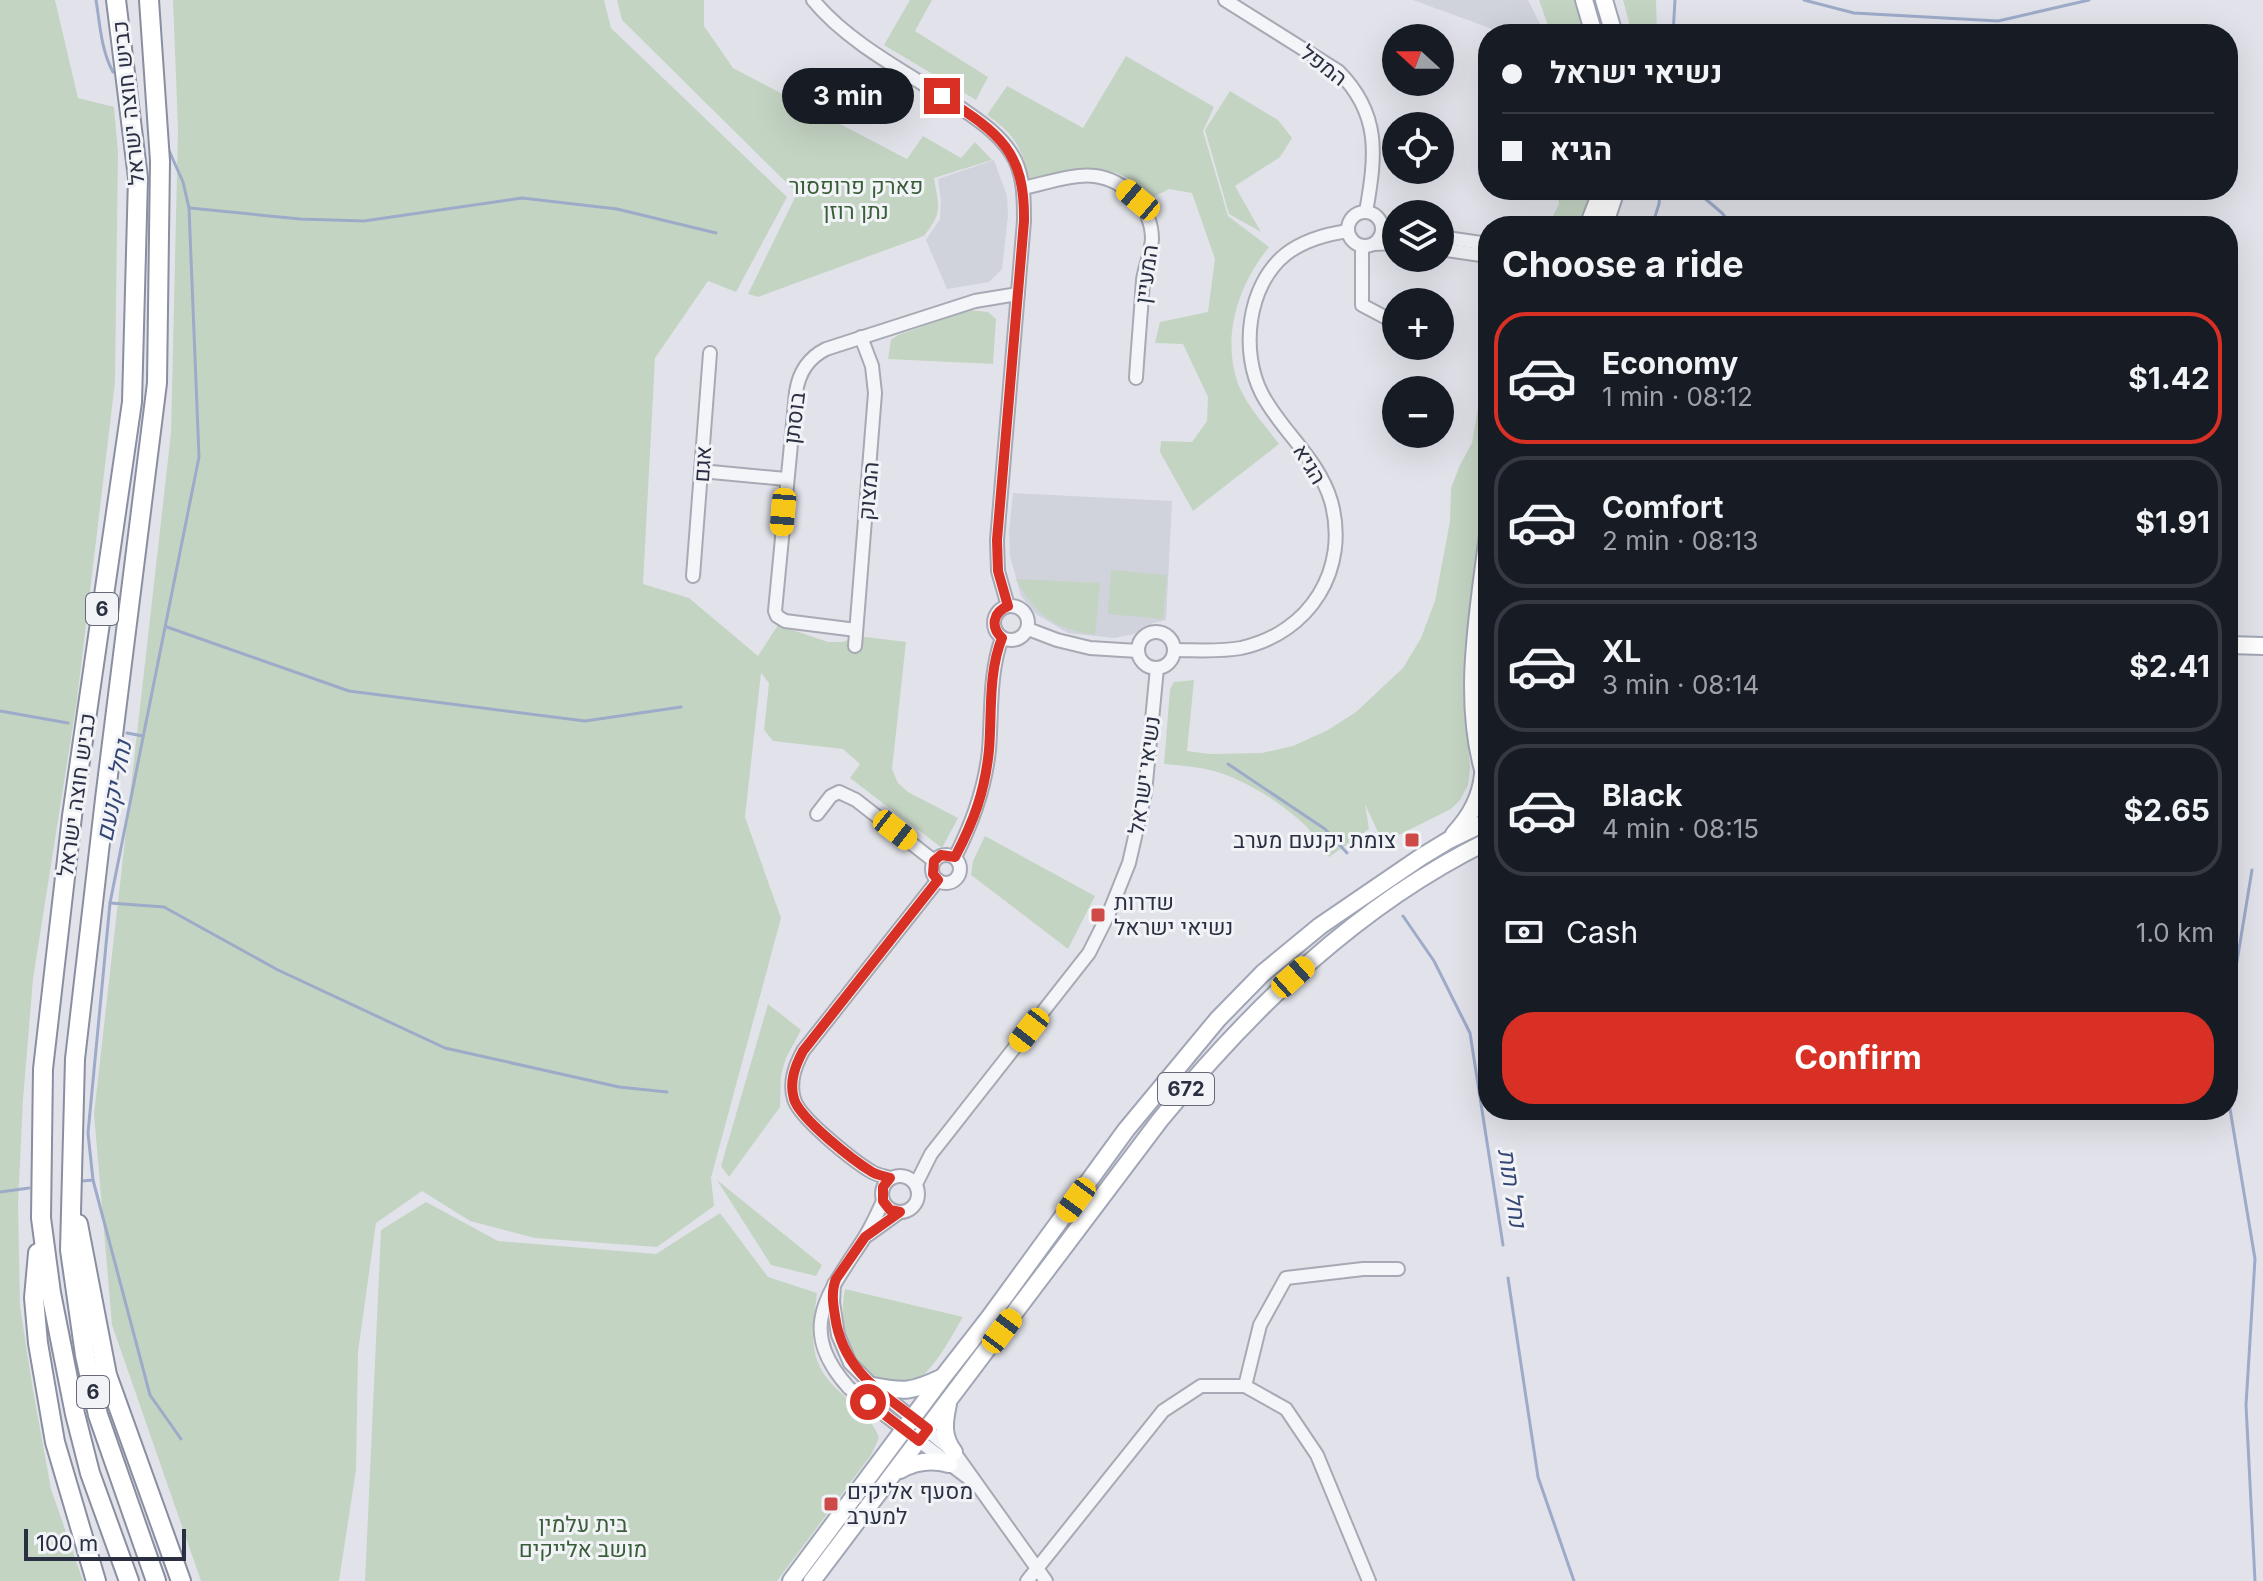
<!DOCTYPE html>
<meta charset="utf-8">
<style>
body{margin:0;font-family:Inter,Heebo,sans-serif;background:#242831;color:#f1f3f6;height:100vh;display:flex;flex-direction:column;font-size:30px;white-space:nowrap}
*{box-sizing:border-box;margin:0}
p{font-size:26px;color:#9ea1a6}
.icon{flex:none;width:44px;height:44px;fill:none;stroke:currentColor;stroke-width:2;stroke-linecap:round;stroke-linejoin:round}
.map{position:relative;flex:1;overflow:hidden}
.details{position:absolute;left:1478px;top:216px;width:760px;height:904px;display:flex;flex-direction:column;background:#171b24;border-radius:32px;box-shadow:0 8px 32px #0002}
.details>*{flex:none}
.banner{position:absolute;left:1478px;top:24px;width:760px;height:176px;border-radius:32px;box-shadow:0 8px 32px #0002;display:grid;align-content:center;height:176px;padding:0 24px;background:#171b24}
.needle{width:52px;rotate:291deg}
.tools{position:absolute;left:1382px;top:24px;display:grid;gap:16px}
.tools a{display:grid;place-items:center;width:72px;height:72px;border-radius:50%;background:#171b24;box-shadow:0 8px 32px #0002;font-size:40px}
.scale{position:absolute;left:24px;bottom:20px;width:162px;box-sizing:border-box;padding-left:8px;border:4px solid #2a2f42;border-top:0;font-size:22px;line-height:28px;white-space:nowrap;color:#2a2f42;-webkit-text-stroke:6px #f1f3f7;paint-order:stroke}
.end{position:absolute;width:36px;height:36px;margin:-18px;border:10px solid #d93025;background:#fff;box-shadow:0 0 0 4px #fff}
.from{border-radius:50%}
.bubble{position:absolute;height:56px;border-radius:28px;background:#171b24;box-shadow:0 8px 32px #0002;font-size:26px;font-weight:700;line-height:56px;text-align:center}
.car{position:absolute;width:24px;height:48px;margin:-24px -12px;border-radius:10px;box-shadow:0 0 6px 2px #0007;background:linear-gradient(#f5c518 24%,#345 0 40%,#f5c518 0 76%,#345 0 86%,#f5c518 0)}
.banner b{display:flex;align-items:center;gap:28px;height:76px;font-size:30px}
.banner b+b{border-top:2px solid #363941}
.banner i{width:20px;height:20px;background:#f1f3f6}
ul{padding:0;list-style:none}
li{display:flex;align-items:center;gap:24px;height:132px;margin:0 16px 12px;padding:0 8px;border:4px solid #363941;border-radius:32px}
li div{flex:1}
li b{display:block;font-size:30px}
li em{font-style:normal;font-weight:700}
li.on{border-color:#d93025}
li>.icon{width:72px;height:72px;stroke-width:1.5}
h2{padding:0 24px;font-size:36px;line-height:96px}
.pay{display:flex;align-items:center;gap:20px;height:88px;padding:0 24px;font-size:30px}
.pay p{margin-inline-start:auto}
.button{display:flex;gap:16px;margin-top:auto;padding:16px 24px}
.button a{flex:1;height:92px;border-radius:32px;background:#d93025;color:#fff;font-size:32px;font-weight:700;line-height:92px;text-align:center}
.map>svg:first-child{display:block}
</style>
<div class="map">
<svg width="2263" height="1581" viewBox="0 0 2263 1581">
<rect width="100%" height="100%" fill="#e2e3ea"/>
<g fill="#d0d2dc">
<polygon points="1413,0 1528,0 1545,34 1506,34"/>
<polygon points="994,160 1007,196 1008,216 1002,269 989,282 947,289 926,240 940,219 941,200 938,179"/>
<polygon points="1013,493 1172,501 1166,620 1153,623 1134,634 1115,638 1068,633 1036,614 1021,596 1010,556 1009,533"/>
</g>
<g fill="#c4d4c3">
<polygon points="0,0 55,0 78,98 114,107 118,152 115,382 77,700 33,979 23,1100 18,1204 20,1306 33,1390 51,1489 83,1581 0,1581"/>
<polygon points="173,0 604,0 611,28 787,197 736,292 708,281 655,358 643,584 689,598 758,656 778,625 828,642 843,642 858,636 906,642 892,769 898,783 908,792 958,818 942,848 850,778 860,764 843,749 773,741 764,730 769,683 761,673 745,817 781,918 711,1178 714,1206 657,1247 535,1238 470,1221 422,1191 376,1223 358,1352 356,1470 339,1581 201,1581 112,1325 94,1114 171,433 178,129"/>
<path d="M617,0h87v26l29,42 174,91 16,-23 38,22 14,-16 17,18 -58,18c5,31 9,33 -10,58l-166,61 -10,-3 49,-101 -175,-173z"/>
<polygon points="910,0 932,0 915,31 988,77 976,100 884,45"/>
<polygon points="1539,0 1579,0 1589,34 1551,34"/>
<polygon points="1623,0 1656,0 1657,34 1632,34"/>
<path d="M1126,56l88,51 -11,24 25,85 41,31c-30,37 -47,87 -32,134 8,23 28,44 42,63l-86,67 -33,-59 1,-11 31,1 15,-21 1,-24 -25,-53 -28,-1 5,-21 48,-10 7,-53 -23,-66 -23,-4 -19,10c-34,-45 -75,-27 -121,-18 -7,-34 -14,-46 -42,-66l20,-29 76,42z"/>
<polygon points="1230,91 1278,120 1292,138 1280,157 1235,186 1261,232 1229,214 1205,130"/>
<polygon points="1557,190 1591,190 1581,220 1574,226 1548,226 1559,204"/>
<polygon points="969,310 988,312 996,319 993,364 888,359 891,340 898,335"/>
<path d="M1488,381v127l-22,176 -1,26 5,58 -2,17 -8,15 -9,9 -68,34 -18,-39 4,25 -40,28c-8,-10 -15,-22 -23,-31 -24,-23 -60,-46 -92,-55 -17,-4 -33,-6 -50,-7l6,-75 4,-7 20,-2 -7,71 22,3 53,-1 31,-7 35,-16 28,-18 47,-44 18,-30 14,-37 15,-80 1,-33 9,-23 12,-22 7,-41z"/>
<polygon points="1111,570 1167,575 1163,619 1108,614"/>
<path d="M1016,579l84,4 -5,52c-40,-6 -60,-20 -79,-56z"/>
<polygon points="985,836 1095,896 1068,949 971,875 973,861"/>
<polygon points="768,1004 801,1030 786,1058 781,1075 780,1107 729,1177 721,1166"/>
<polygon points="717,1180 822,1265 816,1276 771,1265"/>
<path d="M426,1202l72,39 158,13 64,-41 48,64 49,16c-6,49 -10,73 31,106 14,12 25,22 31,39l-8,17 -94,126h-412l16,-351z"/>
<path d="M845,1289l118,28c-11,18 -27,50 -44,61 -8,6 -15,5 -24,4 -6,0 -13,0 -18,-3 -31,-17 -38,-58 -32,-90z"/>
</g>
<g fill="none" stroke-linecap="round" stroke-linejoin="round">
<g stroke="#9dabc9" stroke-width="3">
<path d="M96,0c4,24 5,50 17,72"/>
<polyline points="1804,0 1854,13 1998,21 2089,0"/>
<polyline points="1673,34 1675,0"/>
<polyline points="167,146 183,182 189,208 199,457 110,903 88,1133 93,1180 150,1395 181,1439"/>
<polyline points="1695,190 1722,213 1732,226"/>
<polyline points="190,208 300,219 364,221 522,198 617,209 716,233"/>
<polyline points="1652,226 1659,204 1660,190"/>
<polyline points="167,627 349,691 585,721 681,707"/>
<polyline points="0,711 68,723"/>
<polyline points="127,733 143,736"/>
<polyline points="1228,764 1325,829 1347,853"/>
<polyline points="110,903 164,907 278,970 445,1048 619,1087 667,1092"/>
<polyline points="1403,916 1434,961 1470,1033 1503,1245"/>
<polyline points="2228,1016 2252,870"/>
<polyline points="2228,1097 2255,1259 2246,1405 2255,1581"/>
<polyline points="82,1181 93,1180"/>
<polyline points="0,1192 29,1188"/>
<polyline points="1508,1278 1538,1477 1574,1581"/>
</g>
<g stroke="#a7a9b4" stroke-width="16">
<g id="minor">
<path d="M813,0c34,42 94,73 139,102 23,16 50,32 63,58 9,19 9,40 9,61l-27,319 1,31 10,35"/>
<path d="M1225,0l113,71c43,43 38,84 28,141"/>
<path d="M1023,188c20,-4 51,-15 72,-12 30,4 57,32 57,63 -1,14 -7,27 -9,41 -2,33 -5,65 -7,98"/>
<circle cx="1365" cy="229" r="17"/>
<polyline points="1440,237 1488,244"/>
<polyline points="1374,244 1396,243"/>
<polyline points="1362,246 1362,305 1396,323"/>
<polyline points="1440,249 1488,256"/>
<polyline points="701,471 786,479"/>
<polyline points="693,576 710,353"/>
<circle cx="1011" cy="623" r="17"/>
<polyline points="1028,629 1057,640 1090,648 1138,651"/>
<path d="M856,630l-71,-9 -8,-5 -2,-5 21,-219c3,-20 12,-34 30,-43l149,-48 43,-7"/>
<circle cx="1156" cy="650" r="18"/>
<polyline points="855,646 875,393 872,366 861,337"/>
<path d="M1174,650c22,0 45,2 67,-2 69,-15 109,-79 90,-147 -13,-43 -49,-69 -69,-107 -22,-42 -15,-109 24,-140 17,-13 41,-20 62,-23"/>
<polyline points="817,814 831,796 839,792 856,800 934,861"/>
<circle cx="946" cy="869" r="14"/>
<path d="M955,857c18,-35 30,-68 34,-107 3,-37 0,-77 13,-112"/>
<circle cx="900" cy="1194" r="18"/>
<path d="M890,1178c-6,-2 -13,-3 -18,-6 -17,-10 -73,-54 -78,-73 -5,-17 1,-33 9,-48l135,-171"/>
<polyline points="916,1184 931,1154 1089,953 1109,913 1129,863 1145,793 1157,668"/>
<path d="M883,1201c-6,13 -12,27 -20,39 -36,55 -67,89 -14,148l122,92"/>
<polyline points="868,1235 900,1212"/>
<polyline points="834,1284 833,1302 838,1335 850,1363 873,1386 954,1452 1046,1581"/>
<polyline points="1245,1386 1260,1325 1286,1278 1363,1269 1398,1269"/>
<polyline points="1027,1581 1163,1411 1201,1386 1245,1386 1286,1409 1317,1455 1369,1581"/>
</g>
</g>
<g stroke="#a1a6b6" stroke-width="20">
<g id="major">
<polyline points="1584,0 1594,34"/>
<polyline points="1604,0 1614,34"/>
<polyline points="1588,226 1602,190"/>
<polyline points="1604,226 1616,190"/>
<path d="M1488,535c-10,81 -28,172 0,251"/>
<polyline points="2228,645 2263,646"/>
<path d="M1454,834c16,-17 27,-36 29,-60"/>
<path d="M873,1386c32,6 38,6 68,-8"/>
<path d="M948,1404c-4,18 -6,33 6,48"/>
<path d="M900,1470c16,-9 31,-11 49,-6"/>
<polyline points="791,1581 943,1377 989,1318 1126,1130 1218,1019 1263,973 1320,926 1421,857 1449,840 1488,821"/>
<path d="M812,1581l348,-461c91,-111 197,-215 328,-279"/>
</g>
</g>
<g stroke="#898ea0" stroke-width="22">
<g id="highway">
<polyline points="116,0 138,178 132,402 72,816 43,1069 41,1218 51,1293 75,1414 90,1473 129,1581"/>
<polyline points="149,0 160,161 157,383 105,799 75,1059 70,1250 85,1355 98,1415 156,1581"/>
<polyline points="78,1224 107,1375 181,1581"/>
<polyline points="38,1253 34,1298 38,1343 55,1442 96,1581"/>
</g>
</g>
<use href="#minor" stroke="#f4f5f8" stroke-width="12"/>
<use href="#major" stroke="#fff" stroke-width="16"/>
<use href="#highway" stroke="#fff" stroke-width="18"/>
</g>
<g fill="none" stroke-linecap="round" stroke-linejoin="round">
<path stroke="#d93025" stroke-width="10" d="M868,1402l51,39 9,-12c-42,-34 -85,-55 -93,-113 -2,-12 -4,-25 1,-37l29,-42 35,-25 -10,-2 -7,-9v-14l7,-9c-6,-2 -13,-3 -18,-6 -18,-11 -72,-53 -78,-73 -5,-17 1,-33 9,-48l135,-171 -5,-6 1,-13 7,-6 14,2c19,-36 30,-66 34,-107 3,-37 -1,-77 13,-112 -12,-11 -9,-26 6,-32l-10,-35 -1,-31 27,-319c1,-72 -26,-88 -82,-125"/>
</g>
<g fill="#cd4a49" stroke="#f1f3f7" stroke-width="3">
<rect x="1404" y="832" width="16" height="16" rx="4"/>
<rect x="1090" y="907" width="16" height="16" rx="4"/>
<rect x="823" y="1496" width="16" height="16" rx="4"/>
</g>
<g text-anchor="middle" stroke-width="6" stroke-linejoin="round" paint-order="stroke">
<g fill="#f1f3f7" stroke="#666a78" stroke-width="2">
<rect x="86" y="593" width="32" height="32" rx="6"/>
<rect x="1158" y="1073" width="56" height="32" rx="6"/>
<rect x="77" y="1376" width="32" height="32" rx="6"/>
</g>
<g font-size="20" font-weight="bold" fill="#2a2f42">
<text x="102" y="616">6</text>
<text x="1186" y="1096">672</text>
<text x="93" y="1399">6</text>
</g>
<g font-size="22" fill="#2a2f42" stroke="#f1f3f7">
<text transform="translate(1324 65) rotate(37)" y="8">המפל</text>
<text transform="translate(128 103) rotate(-96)" y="8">כביש חוצה ישראל</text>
<text transform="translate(1146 274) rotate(-82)" y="8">המעיין</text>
<text transform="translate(794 418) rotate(-83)" y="8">בוסתן</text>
<text transform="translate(702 464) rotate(-86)" y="8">אגם</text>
<text transform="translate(1310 464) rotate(59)" y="8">הגיא</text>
<text transform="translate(868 491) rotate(-85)" y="8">המצוק</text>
<text transform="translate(1144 775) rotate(-82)" y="8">נשיאי ישראל</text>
<text transform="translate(76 795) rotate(-82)" y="8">כביש חוצה ישראל</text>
</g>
<g font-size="22" fill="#385d37" stroke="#f1f3f7">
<text x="856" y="194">פארק פרופסור<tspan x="856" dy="25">נתן רוזן</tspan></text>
<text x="583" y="1532">בית עלמין<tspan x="583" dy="25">מושב אלייקים</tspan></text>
</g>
<g font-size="22" fill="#2a2f42" stroke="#f1f3f7" text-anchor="start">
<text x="1396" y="848" text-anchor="end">צומת יקנעם מערב</text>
<text x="1114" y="910">שדרות<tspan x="1114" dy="25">נשיאי ישראל</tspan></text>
<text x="847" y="1499">מסעף אליקים<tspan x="847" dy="25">למערב</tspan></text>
</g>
<g font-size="24" font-style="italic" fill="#344675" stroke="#f1f3f7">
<text transform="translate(114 791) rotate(-79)" y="8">נחל יקנעם</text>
<text transform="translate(1512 1188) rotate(81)" y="8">נחל תות</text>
</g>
</g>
</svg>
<div class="tools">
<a><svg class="needle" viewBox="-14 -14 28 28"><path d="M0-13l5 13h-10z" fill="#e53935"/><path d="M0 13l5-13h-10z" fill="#9ea1a6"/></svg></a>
<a><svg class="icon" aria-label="locate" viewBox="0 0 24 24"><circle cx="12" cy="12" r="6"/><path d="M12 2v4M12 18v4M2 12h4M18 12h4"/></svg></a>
<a><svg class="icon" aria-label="layers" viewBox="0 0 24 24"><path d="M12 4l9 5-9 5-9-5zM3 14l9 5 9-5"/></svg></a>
<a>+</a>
<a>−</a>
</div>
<div class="scale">100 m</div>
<i class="end from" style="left:868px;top:1402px"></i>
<i class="end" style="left:942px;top:96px"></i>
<div class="bubble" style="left:782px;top:68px;width:132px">3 min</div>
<i class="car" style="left:1138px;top:200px;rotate:310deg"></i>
<i class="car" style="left:783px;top:512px;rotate:185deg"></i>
<i class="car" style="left:895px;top:830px;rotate:128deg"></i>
<i class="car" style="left:1293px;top:977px;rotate:48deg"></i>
<i class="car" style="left:1029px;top:1030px;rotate:218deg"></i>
<i class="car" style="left:1076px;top:1200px;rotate:216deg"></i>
<i class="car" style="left:1002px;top:1331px;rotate:37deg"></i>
<div class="banner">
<b><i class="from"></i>נשיאי ישראל</b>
<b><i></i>הגיא</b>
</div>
<section class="details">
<h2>Choose a ride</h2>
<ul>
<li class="on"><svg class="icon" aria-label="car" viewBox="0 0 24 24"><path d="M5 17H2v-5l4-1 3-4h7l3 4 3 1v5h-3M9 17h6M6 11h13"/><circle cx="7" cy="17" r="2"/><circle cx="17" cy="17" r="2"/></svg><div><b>Economy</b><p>1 min · 08:12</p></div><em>$1.42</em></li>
<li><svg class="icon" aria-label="car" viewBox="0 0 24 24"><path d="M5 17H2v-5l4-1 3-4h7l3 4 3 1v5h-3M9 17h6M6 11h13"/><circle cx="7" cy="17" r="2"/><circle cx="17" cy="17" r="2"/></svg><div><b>Comfort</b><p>2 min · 08:13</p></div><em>$1.91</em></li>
<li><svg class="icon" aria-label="car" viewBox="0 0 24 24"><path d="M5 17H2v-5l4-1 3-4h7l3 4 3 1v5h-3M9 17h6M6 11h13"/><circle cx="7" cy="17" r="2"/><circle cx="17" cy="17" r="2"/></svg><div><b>XL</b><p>3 min · 08:14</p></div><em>$2.41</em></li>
<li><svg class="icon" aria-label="car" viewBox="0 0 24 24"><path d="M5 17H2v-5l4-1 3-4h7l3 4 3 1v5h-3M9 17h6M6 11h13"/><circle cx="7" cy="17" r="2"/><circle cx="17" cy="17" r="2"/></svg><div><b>Black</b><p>4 min · 08:15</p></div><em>$2.65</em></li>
</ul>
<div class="pay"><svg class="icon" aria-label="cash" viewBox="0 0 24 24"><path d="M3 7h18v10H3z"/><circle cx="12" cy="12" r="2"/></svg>Cash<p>1.0 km</p></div>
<div class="button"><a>Confirm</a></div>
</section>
</div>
